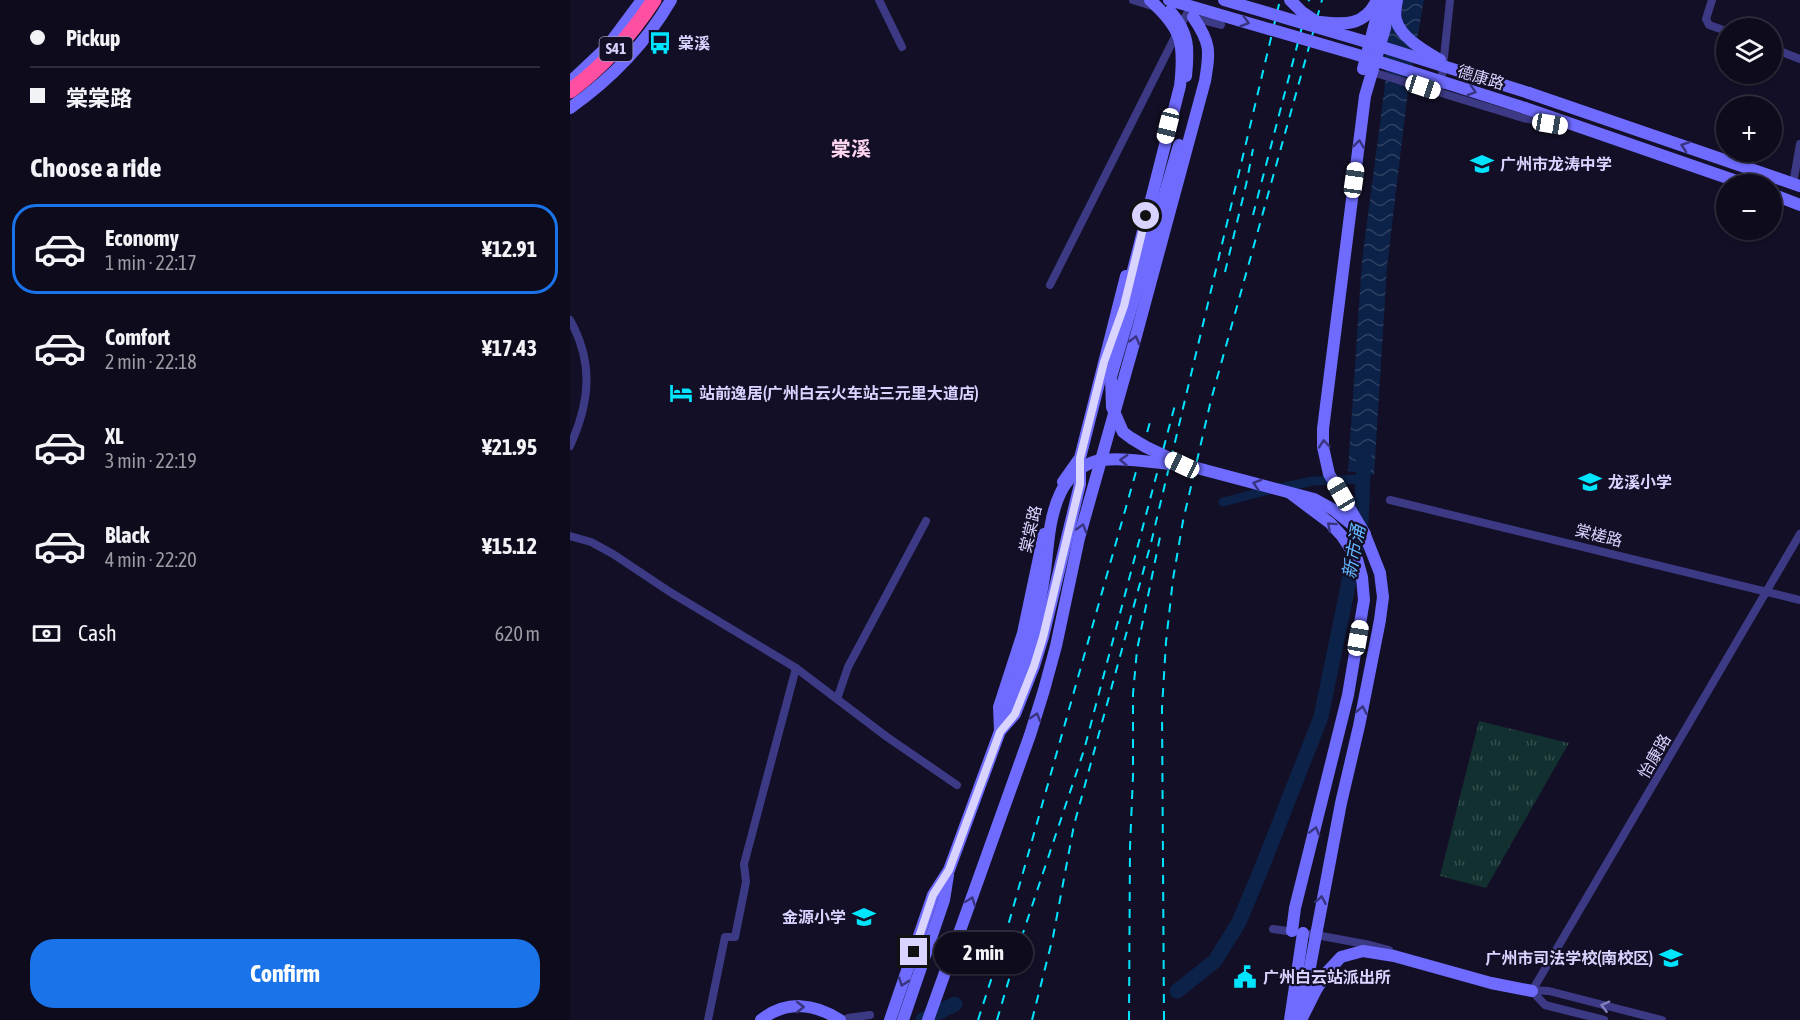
<!DOCTYPE html>
<meta charset="utf-8">
<style>
body{margin:0;font-family:"Asap Condensed","Noto Sans SC",sans-serif;background:#171425;color:#f1f3f6;height:100vh;display:flex;flex-direction:column;font-size:22px;white-space:nowrap}
*{box-sizing:border-box;margin:0}
p{font-size:20px;color:#9b9ba3}
.icon{flex:none;width:33px;height:33px;fill:none;stroke:currentColor;stroke-width:2;stroke-linecap:round;stroke-linejoin:round}
.map{position:relative;flex:1;overflow:hidden}
.sheet{display:flex;flex-direction:column;background:#0e0b1c;width:570px}
.sheet>*{flex:none}
.top-card{display:grid;align-content:center;height:132px;padding:0 30px;background:#0e0b1c}
.fabs{position:absolute;left:1146px;top:18px;display:grid;gap:12px}
.fabs a{display:grid;place-items:center;width:66px;height:66px;border-radius:50%;background:#0e0b1c;box-shadow:0 2px 4px #0004,0 0 0 2px #2e2b3b;font-size:30px}
.end{position:absolute;width:27px;height:27px;margin:-14px;border:8px solid #d9d4ff;background:#111;box-shadow:0 0 0 3px #111}
.from{border-radius:50%}
.bubble{position:absolute;height:42px;border-radius:21px;background:#0e0b1c;box-shadow:0 2px 4px #0004,0 0 0 2px #2e2b3b;font-size:20px;font-weight:700;line-height:42px;text-align:center}
.car{position:absolute;width:18px;height:36px;margin:-18px -9px;border-radius:8px;box-shadow:0 0 4px 2px #0007;background:linear-gradient(#fff 24%,#345 0 40%,#fff 0 76%,#345 0 86%,#fff 0)}
.top-card b{display:flex;align-items:center;gap:21px;height:57px;font-size:22px}
.top-card b+b{border-top:2px solid #2e2b3b}
.top-card i{width:15px;height:15px;background:#f1f3f6}
ul{padding:0;list-style:none}
li{display:flex;align-items:center;gap:18px;height:90px;margin:0 12px 9px;padding:0 18px;border:3px solid transparent;border-radius:24px}
li div{flex:1}
li b{display:block;font-size:22px}
li em{font-style:normal;font-weight:700}
li.active{border-color:#1a73e8}
li>.icon{width:54px;height:54px;stroke-width:1.5}
h2{padding:0 30px;font-size:27px;line-height:72px}
.pay{display:flex;align-items:center;gap:15px;height:66px;padding:0 30px;font-size:22px}
.pay p{margin-inline-start:auto}
.button{display:flex;gap:12px;margin-top:auto;padding:12px 30px}
.button a{flex:1;height:69px;border-radius:24px;background:#1a73e8;color:#fff;font-size:24px;font-weight:700;line-height:69px;text-align:center}
main{display:flex;flex:1;min-height:0}
.map>svg:first-child{display:block}
</style>
<main>
<section class="sheet">
<div class="top-card">
<b><i class="from"></i>Pickup</b>
<b><i></i>棠棠路</b>
</div>
<h2>Choose a ride</h2>
<ul>
<li class="active"><svg class="icon" aria-label="car" viewBox="0 0 24 24"><path d="M5 17H2v-5l4-1 3-4h7l3 4 3 1v5h-3M9 17h6M6 11h13"/><circle cx="7" cy="17" r="2"/><circle cx="17" cy="17" r="2"/></svg><div><b>Economy</b><p>1 min · 22:17</p></div><em>¥12.91</em></li>
<li><svg class="icon" aria-label="car" viewBox="0 0 24 24"><path d="M5 17H2v-5l4-1 3-4h7l3 4 3 1v5h-3M9 17h6M6 11h13"/><circle cx="7" cy="17" r="2"/><circle cx="17" cy="17" r="2"/></svg><div><b>Comfort</b><p>2 min · 22:18</p></div><em>¥17.43</em></li>
<li><svg class="icon" aria-label="car" viewBox="0 0 24 24"><path d="M5 17H2v-5l4-1 3-4h7l3 4 3 1v5h-3M9 17h6M6 11h13"/><circle cx="7" cy="17" r="2"/><circle cx="17" cy="17" r="2"/></svg><div><b>XL</b><p>3 min · 22:19</p></div><em>¥21.95</em></li>
<li><svg class="icon" aria-label="car" viewBox="0 0 24 24"><path d="M5 17H2v-5l4-1 3-4h7l3 4 3 1v5h-3M9 17h6M6 11h13"/><circle cx="7" cy="17" r="2"/><circle cx="17" cy="17" r="2"/></svg><div><b>Black</b><p>4 min · 22:20</p></div><em>¥15.12</em></li>
</ul>
<div class="pay"><svg class="icon" aria-label="cash" viewBox="0 0 24 24"><path d="M3 7h18v10H3z"/><circle cx="12" cy="12" r="2"/></svg>Cash<p>620 m</p></div>
<div class="button"><a>Confirm</a></div>
</section>
<div class="map">
<svg width="1230" height="1020" viewBox="0 0 1230 1020">
<defs>
<pattern id="grass-tufts" width="24" height="20" patternUnits="userSpaceOnUse" patternTransform="scale(1.5)"><rect width="24" height="20" fill="#12302f"/><path d="M3 7l-1-3M5 7V3M7 7l1-3M15 17l-1-3M17 17v-4M19 17l1-3" fill="none" stroke="#344d4e"/></pattern>
<pattern id="water-waves" width="16" height="10" patternUnits="userSpaceOnUse" patternTransform="scale(1.5)"><rect width="16" height="10" fill="#0c2248"/><path d="M0 5q4-4 8 0t8 0" fill="none" stroke="#2f4163"/></pattern>
</defs>
<rect width="100%" height="100%" fill="#130f26"/>
<polygon fill="url(#grass-tufts)" points="909,721 999,743 916,888 870,876"/>
<polygon fill="url(#water-waves)" points="822,0 854,0 838,90 817,267 804,475 778,471 792,261 815,85 816,33"/>
<g fill="none" stroke-linecap="round" stroke-linejoin="round">
<polyline stroke="#0c2248" stroke-width="9" points="653,502 699,490 743,481 793,479"/>
<g stroke="#0c2248" stroke-width="15">
<polyline points="607,991 645,961 669,922 690,872 751,717 791,523 794,454"/>
<polyline points="353,1020 385,1004"/>
</g>
<g stroke="#3d3a85" stroke-width="8">
<polyline points="309,0 332,47"/>
<polyline points="563,0 585,7"/>
<polyline points="1142,0 1136,19 1139,25 1156,31"/>
<polyline points="624,18 651,25"/>
<polyline points="1202,48 1230,59"/>
<polyline points="799,71 953,118 995,126"/>
<polyline points="871,86 880,0"/>
<polyline points="1223,184 1230,144"/>
<polyline points="480,285 616,15"/>
<path d="M0,320c24,43 20,82 0,126"/>
<polyline points="820,500 1230,600"/>
<polyline points="0,536 21,542 43,554 100,592 226,668 317,737 387,785"/>
<polyline points="267,699 278,667 356,521"/>
<polyline points="703,929 725,932"/>
<polyline points="741,934 800,945 819,950"/>
<polyline points="958,990 979,991 1092,1020"/>
<polyline points="962,991 1230,534"/>
<polyline points="962,991 975,1005 1034,1020"/>
<polyline points="138,1020 155,937 165,937 176,882 174,864 226,668"/>
<polyline points="274,1020 278,1018 300,1015"/>
</g>
<g stroke="#6f6bff" stroke-width="12">
<path d="M600,11c19,22 19,37 16,65"/>
<polyline points="793,69 811,0"/>
<polyline points="0,82 37,47 72,0"/>
<polyline points="959,93 1230,186"/>
<path d="M0,108c41,-29 76,-65 101,-108"/>
<polyline points="955,108 1175,184"/>
<polyline points="1202,194 1230,205"/>
<polyline points="493,482 510,458 556,276"/>
<polyline points="720,493 760,523 772,536 787,559 792,577 794,600 778,695 725,908 722,931"/>
<polyline points="795,534 759,474 753,447 753,429 795,96 815,28 819,0"/>
<polyline points="434,722 444,692"/>
<polyline points="430,731 445,714 464,666 473,637 510,484 510,462"/>
<polyline points="733,1016 746,990 758,971 771,957 793,951 824,956 921,983 962,991"/>
<path d="M191,1020c25,-20 53,-17 79,0"/>
<polyline points="320,1020 363,895 379,870 430,731 429,707 453,633 474,534"/>
<polyline points="333,1020 374,900 378,875"/>
<path d="M358,1020l102,-285 14,-45 12,-44 23,-108 57,-202 69,-255c5,-30 6,-38 -12,-64"/>
<polyline points="720,1020 733,933"/>
</g>
<path stroke="#ff4fa3" stroke-width="15" d="M0,91c34,-25 61,-56 84,-91"/>
<g stroke="#00e5ff" stroke-width="2" stroke-dasharray="9 8" stroke-linecap="butt">
<polyline points="683,215 739,0"/>
<polyline points="655,272 676,185 683,149"/>
<polyline points="408,1020 434,940 580,422"/>
<polyline points="427,1020 450,942 514,750 606,401"/>
<polyline points="462,1020 483,937 504,825 581,543 710,0"/>
<polyline points="559,1020 560,847 563,776 563,694 567,650 590,537"/>
<polyline points="594,1020 592,708 596,642 603,579 613,521 641,400 752,0"/>
</g>
<g stroke="#6f6bff" stroke-width="12">
<polyline points="599,0 785,54 955,108"/>
<polyline points="654,0 790,40 959,93"/>
<polyline points="720,0 732,12 747,22"/>
<path d="M827,0c-1,6 -3,14 -1,20 5,18 29,31 44,40"/>
<path d="M750,22c25,3 45,4 57,-22"/>
<polyline points="609,145 541,377 542,407 553,432 561,438 576,447 612,464 744,499 764,510 795,535 810,573 813,597 810,620 789,726 771,803 730,1020"/>
<path d="M558,290l52,-204c5,-43 2,-57 -30,-86"/>
<path d="M444,692c14,-39 25,-80 31,-121 3,-24 4,-54 15,-77 6,-14 21,-29 36,-33 21,-5 57,2 79,3"/>
</g>
</g>
<defs><path id="oneway-chevron" d="M-2-3.5L2.5 0L-2 3.5" fill="none" stroke-width="1.6" stroke-linecap="round" stroke-linejoin="round" transform="scale(1.5)"/></defs>
<g stroke="#38347d">
<use href="#oneway-chevron" transform="translate(675 22) rotate(16)"/>
<use href="#oneway-chevron" transform="translate(902 91) rotate(17)"/>
<use href="#oneway-chevron" transform="translate(789 144) rotate(-83)"/>
<use href="#oneway-chevron" transform="translate(1115 146) rotate(-161)"/>
<use href="#oneway-chevron" transform="translate(565 340) rotate(-75)"/>
<use href="#oneway-chevron" transform="translate(754 444) rotate(-95)"/>
<use href="#oneway-chevron" transform="translate(554 460) rotate(-176)"/>
<use href="#oneway-chevron" transform="translate(687 484) rotate(-164)"/>
<use href="#oneway-chevron" transform="translate(761 526) rotate(-138)"/>
<use href="#oneway-chevron" transform="translate(512 528) rotate(-74)"/>
<use href="#oneway-chevron" transform="translate(792 710) rotate(-79)"/>
<use href="#oneway-chevron" transform="translate(466 717) rotate(-73)"/>
<use href="#oneway-chevron" transform="translate(745 831) rotate(-76)"/>
<use href="#oneway-chevron" transform="translate(751 900) rotate(-80)"/>
<use href="#oneway-chevron" transform="translate(401 901) rotate(-70)"/>
<use href="#oneway-chevron" transform="translate(333 982) rotate(109)"/>
<use href="#oneway-chevron" transform="translate(230 1007)"/>
</g>
<use stroke="#837fbc" href="#oneway-chevron" transform="translate(1035 1006) rotate(-166)"/>
<g fill="none" stroke-linecap="round" stroke-linejoin="round">
<polyline stroke="#d9d4ff" stroke-width="8" points="344,952 363,895 379,870 430,732 445,714 464,666 473,637 510,484 510,458 534,362 554,306 576,216"/>
</g>
<defs>
<g id="bus-bare" transform="scale(1.8)"><path d="M-5-6H5V4H4V6H2V4H-2V6H-4V4H-5ZM-3.5-4V0h7V-4ZM-3.5 1.2v1.5H-2V1.2ZM2 1.2v1.5H3.5V1.2Z" fill="#00e5ff" stroke="#130f26" stroke-width="2.5" paint-order="stroke"/></g>
<g id="school-bare" transform="scale(1.8)"><path d="M0-5L7-2L0 1L-7-2ZM-4 1L0 2.5L4 1V4Q0 6-4 4Z" fill="#00e5ff" stroke="#130f26" stroke-width="2.5" paint-order="stroke"/></g>
<g id="hotel-bare" transform="scale(1.8)"><path d="M-6-4.5h1.5V1H6V5H4.5V3h-9V5H-6ZM-4 0a1.8 1.8 0 1 1 3.6 0ZM.5 0V-2.5h3Q6-2.5 6 0Z" fill="#00e5ff" stroke="#130f26" stroke-width="2.5" paint-order="stroke"/></g>
<g id="civic-bare" transform="scale(1.8)"><path d="M-.6-6.5H3V-4.5H.6V-3L4-1V1h2V6H-6V1h2V-1L-.6-3ZM-1.2 2.5V6h2.4V2.5Z" fill="#00e5ff" stroke="#130f26" stroke-width="2.5" paint-order="stroke"/></g>
</defs>
<g fill-rule="evenodd">
<use href="#bus-bare" x="90" y="43"/>
<use href="#school-bare" x="912" y="164"/>
<use href="#hotel-bare" x="111" y="393"/>
<use href="#school-bare" x="1020" y="482"/>
<use href="#school-bare" x="294" y="917"/>
<use href="#school-bare" x="1101" y="958"/>
<use href="#civic-bare" x="675" y="977"/>
</g>
<g text-anchor="middle" stroke-width="4.5" stroke-linejoin="round" paint-order="stroke">
<rect fill="#130f26" stroke="#9e99be" stroke-width="1.5" x="29.5" y="37" width="33" height="24" rx="4.5"/>
<g font-size="15" font-weight="bold" fill="#d9d4ff">
<text x="46" y="54">S41</text>
</g>
<g font-size="16" font-weight="bold" fill="#d9d4ff" stroke="#130f26" text-anchor="start">
<text x="108" y="49">棠溪</text>
<text x="930" y="170">广州市龙涛中学</text>
<text x="129" y="399">站前逸居(广州白云火车站三元里大道店)</text>
<text x="1038" y="488">龙溪小学</text>
<text x="276" y="923" text-anchor="end">金源小学</text>
<text x="1083" y="964" text-anchor="end">广州市司法学校(南校区)</text>
<text x="693" y="983">广州白云站派出所</text>
</g>
<g font-size="16" fill="#d9d4ff" stroke="#130f26">
<text transform="translate(911 77) rotate(17)" y="6">德康路</text>
<text transform="translate(460 529) rotate(-77)" y="6">棠棠路</text>
<text transform="translate(1029 535) rotate(14)" y="6">棠槎路</text>
<text transform="translate(1084 756) rotate(-60)" y="6">怡康路</text>
</g>
<g font-size="18" font-style="italic" fill="#62b6ff" stroke="#130f26">
<text transform="translate(784 552) rotate(-79)" y="6">新市涌</text>
</g>
<g font-size="20" font-weight="bold" fill="#ffd6f0" stroke="#130f26">
<text x="281" y="156">棠溪</text>
</g>
</g>
</svg>
<div class="fabs">
<a><svg class="icon" aria-label="layers" viewBox="0 0 24 24"><path d="M12 4l9 5-9 5-9-5zM3 14l9 5 9-5"/></svg></a>
<a>+</a>
<a>−</a>
</div>
<i class="end from" style="left:576px;top:216px"></i>
<i class="end" style="left:344px;top:952px"></i>
<div class="bubble" style="left:364px;top:932px;width:99px">2 min</div>
<i class="car" style="left:853px;top:87px;rotate:108deg"></i>
<i class="car" style="left:980px;top:124px;rotate:100deg"></i>
<i class="car" style="left:598px;top:126px;rotate:194deg"></i>
<i class="car" style="left:784px;top:180px;rotate:8deg"></i>
<i class="car" style="left:612px;top:465px;rotate:295deg"></i>
<i class="car" style="left:771px;top:494px;rotate:330deg"></i>
<i class="car" style="left:788px;top:638px;rotate:10deg"></i>
</div>
</main>
